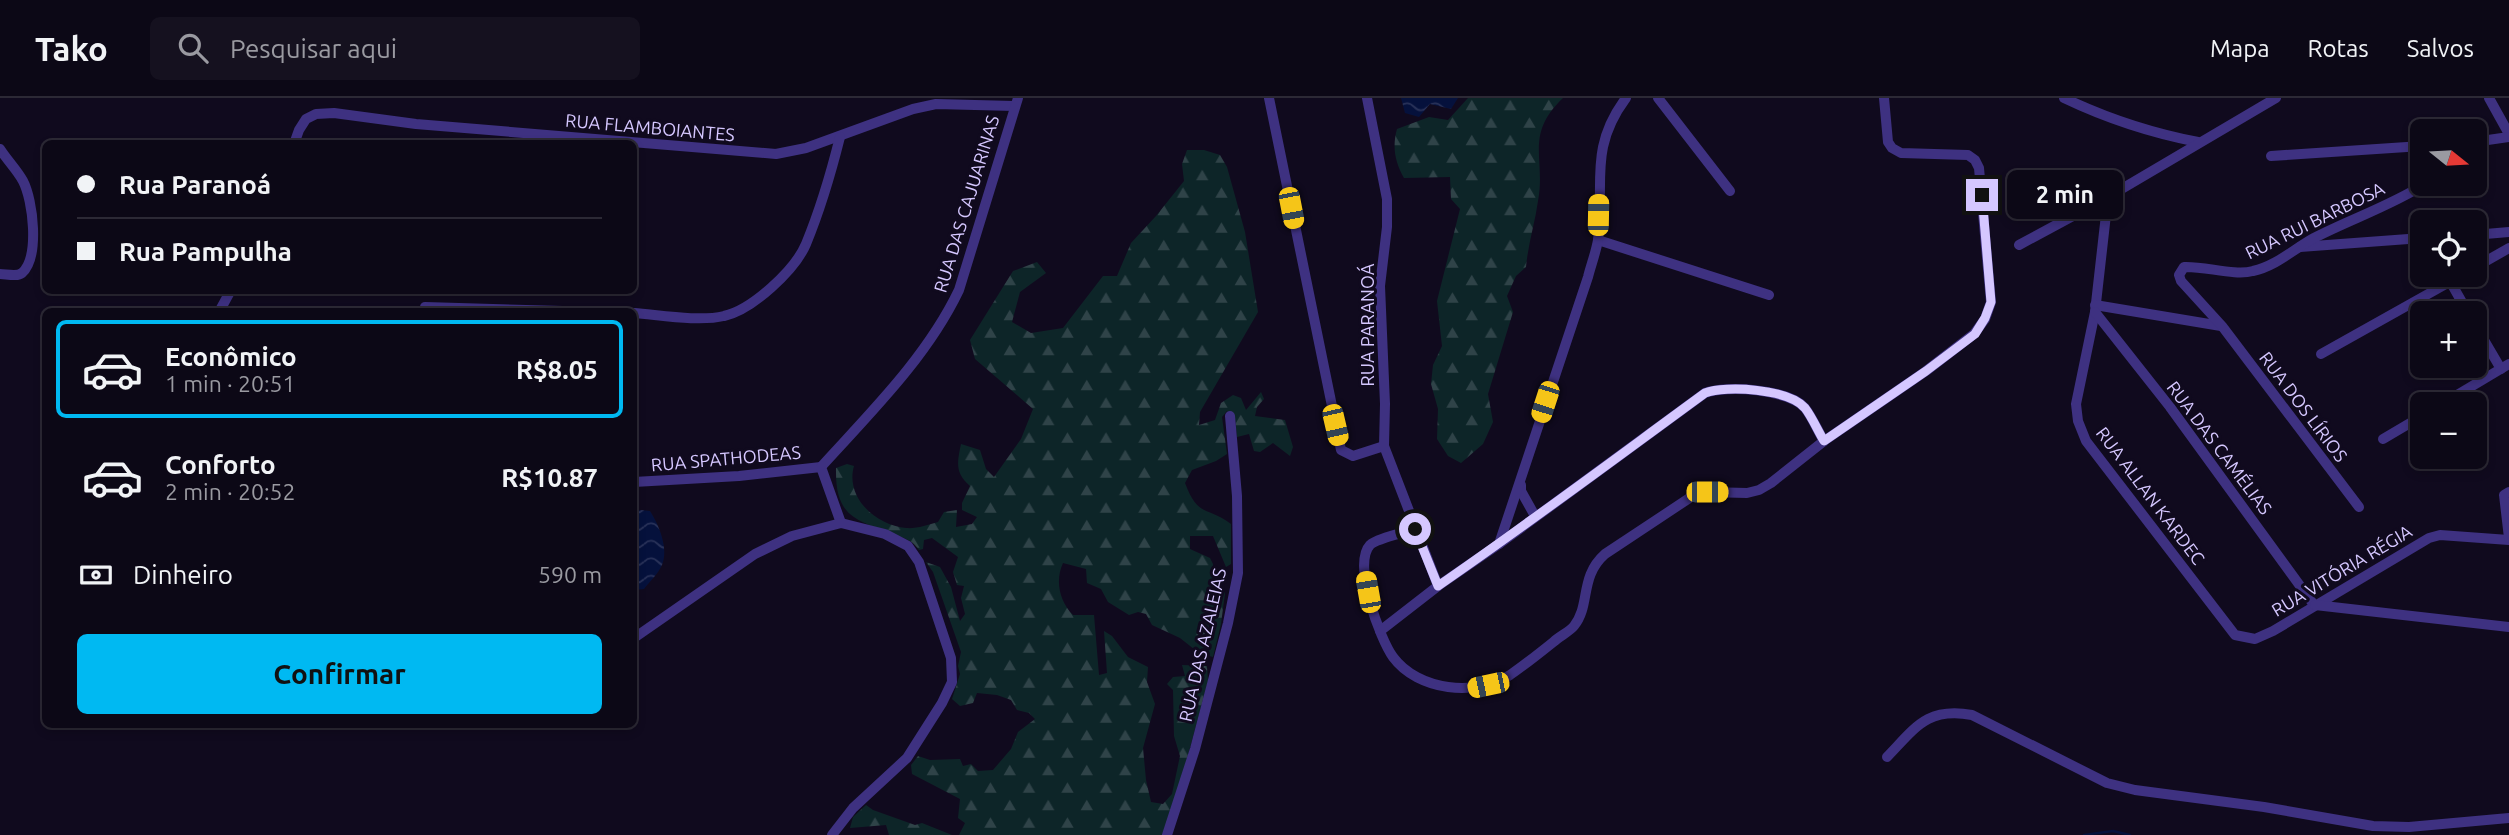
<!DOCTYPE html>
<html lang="pt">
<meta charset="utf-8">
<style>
body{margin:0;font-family:Ubuntu,sans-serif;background:#15111f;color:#f1f3f6;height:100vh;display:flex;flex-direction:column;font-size:26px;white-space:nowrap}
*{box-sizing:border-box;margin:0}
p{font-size:23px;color:#9a9aa1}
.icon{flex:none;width:38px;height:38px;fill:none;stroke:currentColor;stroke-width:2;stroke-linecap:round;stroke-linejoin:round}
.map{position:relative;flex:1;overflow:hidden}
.drawer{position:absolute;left:42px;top:210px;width:595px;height:420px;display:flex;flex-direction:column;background:#0c0816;border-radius:10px;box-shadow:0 4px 10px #0003,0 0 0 2px #2c2935}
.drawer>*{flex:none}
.guide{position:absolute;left:42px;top:42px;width:595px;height:154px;border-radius:10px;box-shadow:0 4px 10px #0003,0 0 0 2px #2c2935;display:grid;align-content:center;height:154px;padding:0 35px;background:#0c0816}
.needle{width:46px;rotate:108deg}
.buttons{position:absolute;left:2410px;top:21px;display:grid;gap:14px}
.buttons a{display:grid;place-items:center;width:77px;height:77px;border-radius:10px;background:#0c0816;box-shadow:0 4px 10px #0003,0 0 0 2px #2c2935;font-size:35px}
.end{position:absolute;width:32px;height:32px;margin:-16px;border:9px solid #d5c7ff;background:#111;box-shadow:0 0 0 4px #111}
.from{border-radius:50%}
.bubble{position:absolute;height:49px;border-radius:10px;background:#0c0816;box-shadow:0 4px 10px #0003,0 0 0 2px #2c2935;font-size:23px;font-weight:600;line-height:49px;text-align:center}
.car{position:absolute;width:21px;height:42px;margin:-21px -10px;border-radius:9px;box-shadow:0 0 5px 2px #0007;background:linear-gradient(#f5c518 24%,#345 0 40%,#f5c518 0 76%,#345 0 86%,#f5c518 0)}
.guide b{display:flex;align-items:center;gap:24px;height:66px;font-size:26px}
.guide b+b{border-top:2px solid #2c2935}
.guide i{width:18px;height:18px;background:#f1f3f6}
ul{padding:12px 0 0;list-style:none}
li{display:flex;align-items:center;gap:21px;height:98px;margin:0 14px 10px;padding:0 21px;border:4px solid transparent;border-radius:10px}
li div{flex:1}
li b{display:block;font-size:26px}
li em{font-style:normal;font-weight:600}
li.active{border-color:#00b9f2}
li>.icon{width:63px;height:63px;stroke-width:1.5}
.pay{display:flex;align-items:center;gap:18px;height:77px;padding:0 35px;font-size:26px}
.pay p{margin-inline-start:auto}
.cta{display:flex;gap:14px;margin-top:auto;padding:14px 35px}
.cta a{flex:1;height:80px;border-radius:10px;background:#00b9f2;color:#111;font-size:28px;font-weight:600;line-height:80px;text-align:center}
header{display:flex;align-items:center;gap:42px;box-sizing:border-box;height:98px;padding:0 35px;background:#0c0816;border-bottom:2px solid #2c2935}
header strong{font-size:33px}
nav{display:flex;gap:38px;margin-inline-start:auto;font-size:24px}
.search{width:490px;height:63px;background:#15111f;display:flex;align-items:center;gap:18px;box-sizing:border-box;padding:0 24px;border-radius:10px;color:#9a9aa1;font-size:26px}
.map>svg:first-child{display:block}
</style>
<header>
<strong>Tako</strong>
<div class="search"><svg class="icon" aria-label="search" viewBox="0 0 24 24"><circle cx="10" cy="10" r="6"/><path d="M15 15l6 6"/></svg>Pesquisar aqui</div>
<nav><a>Mapa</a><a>Rotas</a><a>Salvos</a></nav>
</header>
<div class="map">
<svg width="2509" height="737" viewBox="0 0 2509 737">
<defs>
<pattern id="forest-firs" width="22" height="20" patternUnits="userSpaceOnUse" patternTransform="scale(1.75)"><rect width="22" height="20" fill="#0d2528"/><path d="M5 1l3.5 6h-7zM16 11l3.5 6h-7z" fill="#2f4348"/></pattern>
<pattern id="water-waves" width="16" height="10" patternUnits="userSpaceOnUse" patternTransform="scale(1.75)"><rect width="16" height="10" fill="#05113c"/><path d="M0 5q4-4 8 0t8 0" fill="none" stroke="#293259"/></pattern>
</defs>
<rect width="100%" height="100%" fill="#100a1e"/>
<g fill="url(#forest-firs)">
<path d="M1468,0h95c-39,37 -17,60 -25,103 -3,22 -10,43 -12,66l-10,9 -9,20 6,16 -25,82 5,28 -10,22 -22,19 -13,-7 -11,-17 1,-30 -7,-25 2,-19 9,-19 -5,-45 23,-92 -9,-10 -1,-22 -46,1c-9,-16 -12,-31 -7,-49l32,-12 19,3z"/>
<path d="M1187,52h17l16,5 7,12 18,65 13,80 -58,100 -1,13 16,-5 6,-17 12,-8 8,3 5,12 15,-18 3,7 -7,8 -2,9 30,4 8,27 -3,9 -17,-13 -13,9 -6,-1 -5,-17 -12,3 -2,-18 -8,-8 -5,6 5,37 -11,7 -24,9 -7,13c13,35 22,23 46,41v40l-5,3 -13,-31h-23v13l20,9 3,6v10l12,19 -4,31 -8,33 -14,-4 -19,-15 -28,-13 -6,-11 -8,-2 -9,3 -21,-13 -7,-13 -14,-6 -1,-14 -23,-6c-8,17 -4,38 10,52h21l5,60 8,-2 -3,-42 8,5 16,21 20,10 -1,15 8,22 -12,44 3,32 5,22 12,2 9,-10 8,-38 -6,-20 -1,-46 -6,-6 6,-7 12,-1 -3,-11 25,1 1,15 -31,115 -15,39h-203l6,-12 -7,-5 2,-19 -48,-25 -1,-9 7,-9 12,4 30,-1 3,7 8,-2 7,7 15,-1 18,-21 7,-17 17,-13 -6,-6 -12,-3 -6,-10 -14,-5 -20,-2 -4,10 -13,3 -8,-7 8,-25 -2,-8 3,-14 -28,-80 -7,-10 14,5 11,20 9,34 5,-7 -4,-16 3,-12 -7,-1 -4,-13 5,-15 -26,-19 -8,2 -1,9 -4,1c-6,-9 -12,-11 -23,-15 -40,-15 -61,-17 -60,-67l11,-4 7,2c-9,31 21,59 52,62 10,1 22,-3 32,-6l6,-10 13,-2 -1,17 16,-3 5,-7 -15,-7v-7l8,-17c-15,-13 -13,-23 -9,-42l19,6 6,19 8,8 27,-38 12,-30 -58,-50 -5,-19 43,-69 24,-9 9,11 -26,19 -8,30 19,11 32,-5 40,-52h14l14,-33 25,-27 28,-35 -2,-17z"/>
<polygon points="866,707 873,712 915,727 922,725 952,737 889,737 886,727 850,730 853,719"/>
</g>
<g fill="url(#water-waves)">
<polygon points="1401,0 1458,0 1451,11 1430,6 1419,19 1405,15"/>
<path d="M641,412l9,1c9,14 19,38 12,54 -4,9 -12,16 -18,24l-10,1v-79z"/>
</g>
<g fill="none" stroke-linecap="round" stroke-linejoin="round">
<polyline stroke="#05113c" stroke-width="2.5" points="2084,737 2113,733 2130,737"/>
<g stroke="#3e3181" stroke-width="10">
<polyline points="1269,0 1341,352 1353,358 1384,348"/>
<polyline points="1367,0 1387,101 1387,129 1380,188 1385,306 1384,348 1438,488"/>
<polyline points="1658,0 1730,93"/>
<path d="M2064,0c44,21 87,35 134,44"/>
<polyline points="2489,0 2509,36"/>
<polyline points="2474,44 2509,39"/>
<polyline points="294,46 299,32 306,21 316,16 334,15 416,26 776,56 806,50 913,11 936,6 1014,8"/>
<path d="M0,51c7,11 17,21 23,32 10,19 17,76 -1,92 -5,4 -16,1 -22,1"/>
<polyline points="2271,58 2422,48"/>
<polyline points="2108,99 2095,214 2076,306 2078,323 2086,343 2235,537 2255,541 2273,533 2429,440 2440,437 2509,442"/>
<polyline points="2474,137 2509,134"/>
<polyline points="1598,142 1769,197"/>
<polyline points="2019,147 2108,99 2276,0"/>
<polyline points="2300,149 2422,140"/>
<polyline points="2474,170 2509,150"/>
<polyline points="2450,183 2468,215"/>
<polyline points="2095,207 2221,228"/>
<polyline points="425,209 599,214"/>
<polyline points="219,214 231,192"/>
<polyline points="2095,214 2170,309 2314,507"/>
<path d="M634,215c26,2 65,9 90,3 28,-6 71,-46 82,-72 14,-34 25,-71 34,-107"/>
<polyline points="2474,225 2501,271"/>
<polyline points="2321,256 2462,177"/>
<polyline points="2442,306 2509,266"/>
<polyline points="2383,341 2422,318"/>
<polyline points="634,384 739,378 821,369"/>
<polyline points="1521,387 1521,393 1535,418"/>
<polyline points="2509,394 2504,397 2509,440"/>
<path d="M2359,409l-137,-181 -41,-45 -2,-6 5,-8c21,-1 50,9 69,4 23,-5 41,-22 61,-33 37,-19 76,-32 111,-54"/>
<path d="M841,425l-20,-56c50,-55 106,-110 138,-177l59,-192"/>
<path d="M1415,431c-10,4 -38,9 -45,16 -18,19 10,94 23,112 25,34 83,40 117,18 16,-11 32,-24 47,-36 5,-4 13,-8 17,-13 17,-21 5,-49 31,-72l89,-59 13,-3 40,1 12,-3 12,-7 53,-42 102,-70 48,-37 11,-15 6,-17 -12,-134 -4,-8 -7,-5 -67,-2 -9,-5 -4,-6 -4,-44"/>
<path d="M1499,446l89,-267c3,-12 8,-25 10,-37 7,-56 -10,-91 28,-142"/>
<polyline points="2315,507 2509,529"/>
<path d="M1380,533l58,-45 61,-42 206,-151c21,-8 84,-4 100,15 7,9 13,23 19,33"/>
<polyline points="634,540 755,456 792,438 841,425 885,436 908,448 919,464 951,560 952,584 942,605 907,660 853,710 832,737"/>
<path d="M1887,659c29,-30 40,-50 85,-42l135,68 28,7 129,17 109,19 36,1 100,-9"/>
<polyline points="1167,737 1195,651 1228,525 1238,475 1237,398 1230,318"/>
</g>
</g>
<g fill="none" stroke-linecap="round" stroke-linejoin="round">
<path stroke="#d5c7ff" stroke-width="9" d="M1415,431l23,57c90,-62 178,-128 267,-193 21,-8 84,-4 100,15 7,9 13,23 19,33l102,-70 49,-37 10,-16 6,-16 -9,-107"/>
</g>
<g text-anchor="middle" stroke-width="6" stroke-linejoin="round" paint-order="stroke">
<g font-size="18" fill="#d5c7ff" stroke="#100a1e">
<text transform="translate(650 30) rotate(5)" y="6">RUA FLAMBOIANTES</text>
<text transform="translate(967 106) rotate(-73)" y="6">RUA DAS CAJUARINAS</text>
<text transform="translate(2315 123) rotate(-26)" y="6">RUA RUI BARBOSA</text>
<text transform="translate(1368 227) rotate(-90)" y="6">RUA PARANOÁ</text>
<text transform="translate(2303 309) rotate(53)" y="6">RUA DOS LÍRIOS</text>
<text transform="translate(2219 350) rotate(53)" y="6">RUA DAS CAMÉLIAS</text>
<text transform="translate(726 361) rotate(-5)" y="6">RUA SPATHODEAS</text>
<text transform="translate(2150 398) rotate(53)" y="6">RUA ALLAN KARDEC</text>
<text transform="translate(2342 473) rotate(-31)" y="6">RUA VITÓRIA RÉGIA</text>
<text transform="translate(1203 547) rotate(-77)" y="6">RUA DAS AZALEIAS</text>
</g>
</g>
</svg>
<div class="buttons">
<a><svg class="needle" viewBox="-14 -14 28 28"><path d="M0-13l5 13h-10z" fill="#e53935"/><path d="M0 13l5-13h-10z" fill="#9a9aa1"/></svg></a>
<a><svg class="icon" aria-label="locate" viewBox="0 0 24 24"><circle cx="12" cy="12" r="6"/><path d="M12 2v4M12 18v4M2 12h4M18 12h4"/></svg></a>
<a>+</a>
<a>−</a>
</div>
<i class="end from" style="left:1415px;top:431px"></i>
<i class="end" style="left:1982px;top:97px"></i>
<div class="bubble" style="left:2007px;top:72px;width:116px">2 min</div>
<i class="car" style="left:1291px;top:110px;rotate:169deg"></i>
<i class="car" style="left:1598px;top:117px;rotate:1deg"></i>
<i class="car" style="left:1545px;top:304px;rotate:198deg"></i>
<i class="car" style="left:1335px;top:327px;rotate:167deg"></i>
<i class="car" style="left:1707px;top:394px;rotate:90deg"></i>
<i class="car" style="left:1368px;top:494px;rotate:350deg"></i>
<i class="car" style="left:1488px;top:587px;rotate:258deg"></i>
<div class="guide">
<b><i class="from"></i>Rua Paranoá</b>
<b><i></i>Rua Pampulha</b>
</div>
<section class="drawer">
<ul>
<li class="active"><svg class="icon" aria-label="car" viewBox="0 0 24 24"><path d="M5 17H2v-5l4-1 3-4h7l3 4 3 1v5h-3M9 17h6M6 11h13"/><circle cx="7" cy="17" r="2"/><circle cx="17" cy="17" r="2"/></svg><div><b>Econômico</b><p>1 min · 20:51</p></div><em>R$8.05</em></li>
<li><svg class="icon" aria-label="car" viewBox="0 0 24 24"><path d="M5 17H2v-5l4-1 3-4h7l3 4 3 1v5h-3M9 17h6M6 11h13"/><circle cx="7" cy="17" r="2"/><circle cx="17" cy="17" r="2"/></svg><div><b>Conforto</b><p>2 min · 20:52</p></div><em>R$10.87</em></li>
</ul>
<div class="pay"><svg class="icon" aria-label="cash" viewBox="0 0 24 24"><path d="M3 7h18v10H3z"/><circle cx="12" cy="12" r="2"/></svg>Dinheiro<p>590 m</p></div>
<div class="cta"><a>Confirmar</a></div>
</section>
</div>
